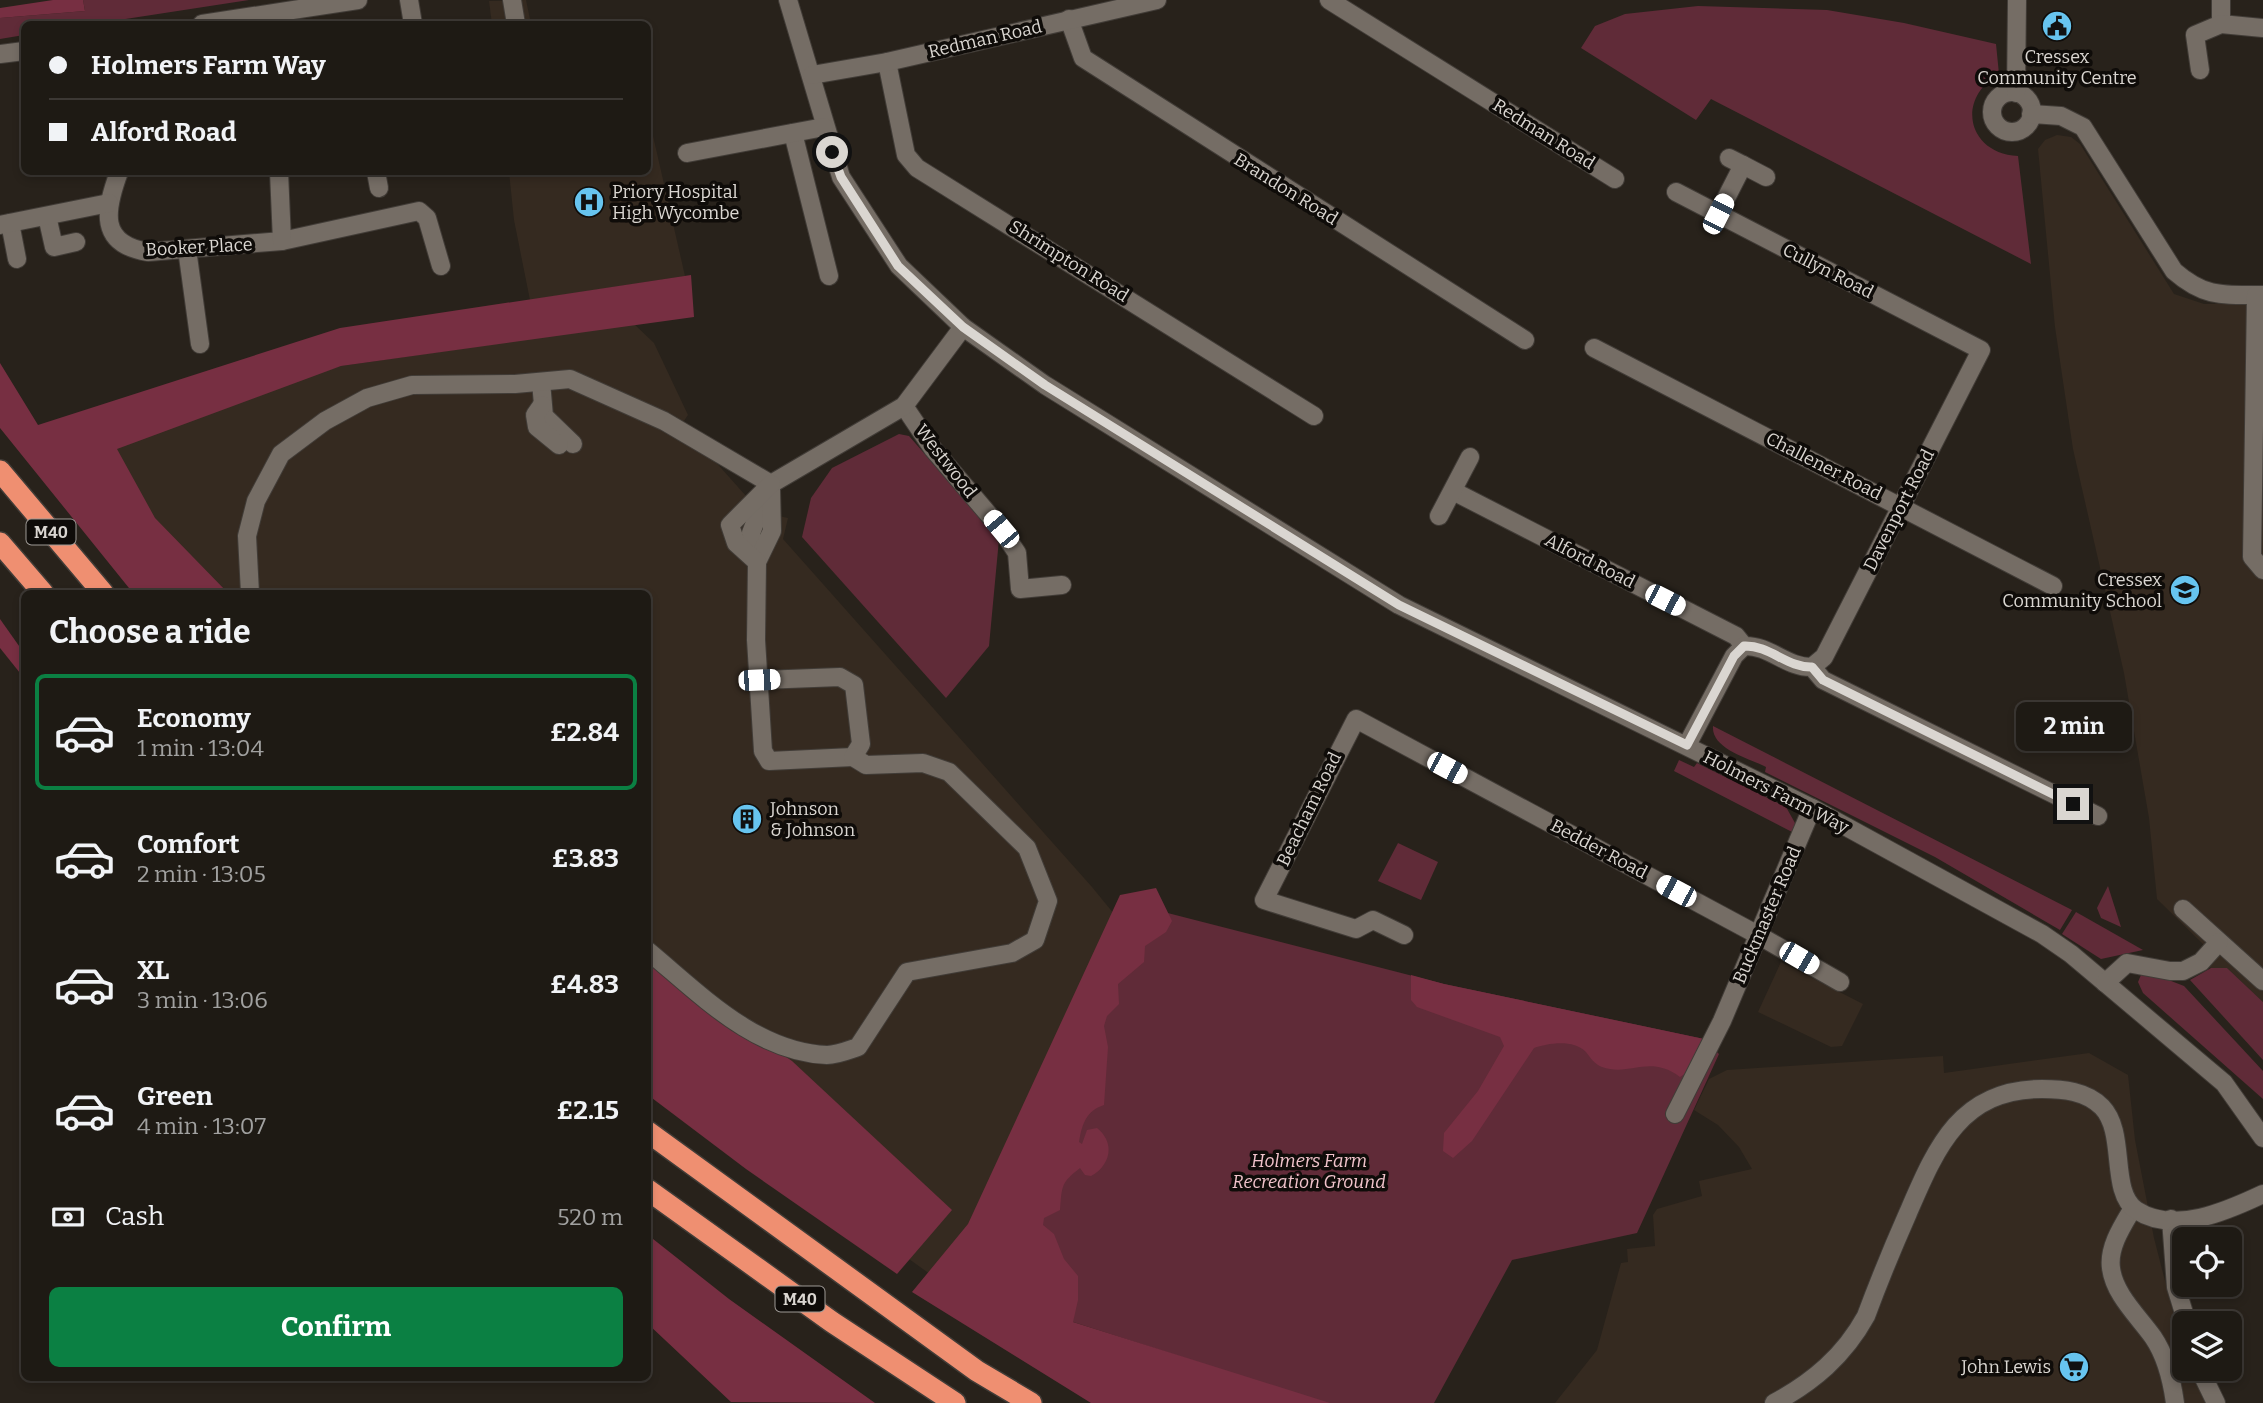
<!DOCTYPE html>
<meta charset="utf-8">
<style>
body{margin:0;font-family:Bitter,serif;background:#2b2722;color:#f1f3f6;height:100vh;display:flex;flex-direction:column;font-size:26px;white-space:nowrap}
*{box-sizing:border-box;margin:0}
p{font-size:23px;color:#a1a1a0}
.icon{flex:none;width:38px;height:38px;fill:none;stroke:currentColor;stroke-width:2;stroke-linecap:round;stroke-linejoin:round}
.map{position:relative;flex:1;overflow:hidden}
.side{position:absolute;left:21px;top:590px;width:630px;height:791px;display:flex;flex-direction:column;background:#1e1a14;border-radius:10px;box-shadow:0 4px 10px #0003,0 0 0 2px #3c3834}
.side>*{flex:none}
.guide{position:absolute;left:21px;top:21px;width:630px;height:154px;border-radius:10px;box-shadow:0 4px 10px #0003,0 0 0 2px #3c3834;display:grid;align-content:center;height:154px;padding:0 28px;background:#1e1a14}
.fabs{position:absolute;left:2172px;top:1227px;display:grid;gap:14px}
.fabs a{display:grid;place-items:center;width:70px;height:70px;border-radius:10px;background:#1e1a14;box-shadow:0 4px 10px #0003,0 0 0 2px #3c3834;font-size:35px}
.end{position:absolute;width:32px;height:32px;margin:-16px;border:9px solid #dad6d1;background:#111;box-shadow:0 0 0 4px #111}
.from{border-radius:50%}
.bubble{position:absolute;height:49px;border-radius:10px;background:#1e1a14;box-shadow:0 4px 10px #0003,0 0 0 2px #3c3834;font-size:23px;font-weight:700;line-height:49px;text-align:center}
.car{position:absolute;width:21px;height:42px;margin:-21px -10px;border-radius:9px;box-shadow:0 0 5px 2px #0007;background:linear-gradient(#fff 24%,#345 0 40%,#fff 0 76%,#345 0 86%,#fff 0)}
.guide b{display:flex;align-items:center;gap:24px;height:66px;font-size:26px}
.guide b+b{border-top:2px solid #3c3834}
.guide i{width:18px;height:18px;background:#f1f3f6}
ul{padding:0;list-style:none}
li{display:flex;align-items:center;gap:21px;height:116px;margin:0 14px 10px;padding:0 14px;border:4px solid transparent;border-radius:10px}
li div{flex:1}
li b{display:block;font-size:26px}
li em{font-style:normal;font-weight:700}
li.selected{border-color:#0b8043}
li>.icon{width:63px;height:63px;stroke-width:1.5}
h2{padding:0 28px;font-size:32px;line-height:84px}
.pay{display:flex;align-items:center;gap:18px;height:77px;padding:0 28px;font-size:26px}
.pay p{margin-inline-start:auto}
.action{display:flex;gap:14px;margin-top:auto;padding:14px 28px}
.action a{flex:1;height:80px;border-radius:10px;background:#0b8043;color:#fff;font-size:28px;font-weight:700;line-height:80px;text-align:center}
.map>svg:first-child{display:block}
</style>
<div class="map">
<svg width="2263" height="1403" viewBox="0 0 2263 1403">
<rect width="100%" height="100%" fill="#28221b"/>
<g fill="#352a20">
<polygon points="526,0 531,24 492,24 489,1"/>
<polygon points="648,114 685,276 530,300 514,220 509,172 648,172"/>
<polygon points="2057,135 2071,137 2080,144 2174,294 2204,304 2263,303 2263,1002 2227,968 2211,968 2201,962 2203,944 2157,899 2149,818 2124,673 2073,449 2055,327 2038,149 2045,140"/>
<polygon points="634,324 654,343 688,415 675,434 713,459 746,496 741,507 788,518 783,539 1092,887 1132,936 963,1298 898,1251 648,1021 648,593 154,593 100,437 341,366"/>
<polygon points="1781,962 1863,1004 1842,1046 1831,1047 1758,1012"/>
<polygon points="2089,1053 2128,1075 2135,1140 2154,1238 2184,1355 2184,1368 2190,1369 2205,1403 1555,1403 1597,1350 1621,1263 1628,1262 1627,1249 1655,1246 1653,1215 1657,1209 1702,1196 1699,1181 1752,1169 1739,1147 1718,1125 1694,1110 1709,1079 1727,1070 1943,1056 1944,1073"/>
</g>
<g fill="#602b38">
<polygon points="83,0 249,0 93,24 24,24 24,35 0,39 0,18 85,11"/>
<path d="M1698,6l129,4 77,13 92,21 3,30c-44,25 -31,80 19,82l13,108 -320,-165 -15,21 -115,-72 14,-22 30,-12z"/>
<polygon points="899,434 909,436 999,539 989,646 946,698 802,537 811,498 832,468"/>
<path d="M1713,726l359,184 -12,20 -125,-73 -170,-85 1,-5c-17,-9 -55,-18 -53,-41z"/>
<polygon points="1679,760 1694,767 1697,763 1786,807 1795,823 1794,833 1674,771"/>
<polygon points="1398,843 1438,862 1421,900 1378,881"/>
<polygon points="2108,886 2121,927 2101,918 2097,908"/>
<polygon points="1152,909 1444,984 1704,1039 1719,1054 1637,1233 1512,1260 1434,1403 1325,1403 1067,1320 972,1228"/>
<polygon points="2076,912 2143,950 2101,959 2062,934"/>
<polygon points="2211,968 2227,968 2263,1002 2263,1060 2190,980"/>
<polygon points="2148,972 2184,986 2263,1071 2263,1099 2143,993 2138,982 2141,975"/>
</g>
<g fill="#772f42">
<polygon points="53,0 83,0 85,11 0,18 0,8"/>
<polygon points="691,275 694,317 341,366 117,449 155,518 228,593 133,593 0,428 0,363 38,425 340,328"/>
<polygon points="0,619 24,653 24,678 0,648"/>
<path d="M1156,888l16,33 -6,11 -21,14 -1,16 -26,22 1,20 -12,12 -3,10 4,21 -4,58c-18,6 -22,19 -25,37l3,2 5,-14 10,-2c19,15 13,38 -6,48l-6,-1 -5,-7c-19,15 -18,17 -20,42l-16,8 -1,7 11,9 10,25 14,17v24l-5,22 257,81h-239l-179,-111 56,-68 152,-329z"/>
<polygon points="648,962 792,1061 952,1210 897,1274 746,1169 648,1095"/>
<path d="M1411,975l33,9 260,55 -15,32 -9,6c-31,-23 -50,0 -78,-10 -8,-3 -12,-10 -16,-15 -12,-13 -38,-9 -52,-4l-62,93 -19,17 -10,-7 1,-18 34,-42 26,-45 -4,-9 -83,-30 -6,-7z"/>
<polygon points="648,1235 729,1299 875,1403 731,1402 648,1324"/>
</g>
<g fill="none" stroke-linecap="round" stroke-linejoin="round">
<g stroke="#413c37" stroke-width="20">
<g id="minor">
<polyline points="409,0 413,24"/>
<polyline points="512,0 516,24"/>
<polyline points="788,0 841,177 899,266 963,327 1045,385 1399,605 1812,808 2042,934 2071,954 2224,1083 2263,1138"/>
<polyline points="1329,0 1615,179"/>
<polyline points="1069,19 1083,58 1525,340"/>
<polyline points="202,24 358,0"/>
<polyline points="2221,24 2221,0"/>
<polyline points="0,54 24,51"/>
<polyline points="887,62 906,155 917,168 1314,416"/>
<polyline points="2200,70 2195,35 2221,24 2263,28"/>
<polyline points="812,75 887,62 1157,0"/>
<circle cx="2012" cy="112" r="20"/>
<polyline points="2016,93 2017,0"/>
<path d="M2031,114l30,2 22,11 91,144c31,27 49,24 89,24"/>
<polyline points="793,133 829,276"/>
<polyline points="687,153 824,127"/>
<polyline points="1743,165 1766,177"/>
<path d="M119,172c-14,38 -21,72 29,80l134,-11 137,-30 8,7 14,48"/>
<polyline points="279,172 282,241"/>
<polyline points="376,172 379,188"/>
<polyline points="1676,192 1981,350 1824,657 1812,667"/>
<polyline points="1718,214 1743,165 1729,158"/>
<polyline points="47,216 54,247 76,242"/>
<polyline points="10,223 17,259"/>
<polyline points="0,225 109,203"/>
<polyline points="187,249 200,344"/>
<polyline points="2256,295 2252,557 2263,570"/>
<polyline points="1594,348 2053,586"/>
<polyline points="541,382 544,416 573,444"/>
<polyline points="542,405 535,415 537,427 559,445"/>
<polyline points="904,406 933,449 1001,529 1017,553 1020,589 1062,585"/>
<path d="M1453,491l283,145 8,10c26,-1 43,22 68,21l11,13 275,136"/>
<polyline points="1439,516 1470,457"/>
<polyline points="757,562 751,533 766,494"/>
<polyline points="757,562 772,531 771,488"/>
<polyline points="250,593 247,536 256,501 281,454 325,421 367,398 412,385 515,384 570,379 664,421 771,484 904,406 963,327"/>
<polyline points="759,680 840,677 854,685 861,744 853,757 769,761 763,751 756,640 757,562 736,543 730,525 771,484"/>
<polyline points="1687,745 1734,656 1744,646"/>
<polyline points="2183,909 2263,981"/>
<polyline points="1404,935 1373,920 1356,929 1264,900 1356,719 1758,935 1840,982"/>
<path d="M648,951c52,43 107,101 179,104 10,0 22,-5 31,-8l49,-75 105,-19 23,-13 13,-39 -21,-53 -78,-76 -26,-9 -57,2 -13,-8"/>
<polyline points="2105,983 2127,963 2170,971 2183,971 2201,962 2219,942"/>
<polyline points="1675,1114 1722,1021 1812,808"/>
<path d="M2133,1208c-10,17 -25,39 -22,60 3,26 27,48 42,69 13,19 19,44 22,66"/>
<polyline points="2171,1219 2176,1287 2187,1323"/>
<polyline points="2199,1368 2216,1403"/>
<path d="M1774,1403c39,-21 70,-47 92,-87 13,-35 27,-69 42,-103 28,-65 52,-124 134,-124 21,0 44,2 60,18 25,26 7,84 34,103 38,25 91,1 127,-16"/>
</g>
</g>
<g stroke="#413c37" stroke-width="24">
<g id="highway">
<polyline points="0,471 103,593"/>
<polyline points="0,543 43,593"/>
<polyline points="648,1132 977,1371 1031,1403"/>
<polyline points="648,1190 832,1322 955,1403"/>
</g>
</g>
<use href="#minor" stroke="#756d65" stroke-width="18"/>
<use href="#highway" stroke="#ef8f71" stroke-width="21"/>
</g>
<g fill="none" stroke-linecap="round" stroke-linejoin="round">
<path stroke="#dad6d1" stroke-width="9" d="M832,152l9,25 57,89 65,61 82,58 354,220 288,140 47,-89 10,-10c26,-1 43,22 68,21l11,13 250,124"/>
</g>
<defs>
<g id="civic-disc" transform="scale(1.575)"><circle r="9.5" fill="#67c4ef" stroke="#0f0c09"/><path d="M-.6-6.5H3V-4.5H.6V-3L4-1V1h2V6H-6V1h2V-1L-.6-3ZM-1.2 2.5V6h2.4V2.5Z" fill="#111"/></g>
<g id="hospital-disc" transform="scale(1.575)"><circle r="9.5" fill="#67c4ef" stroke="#0f0c09"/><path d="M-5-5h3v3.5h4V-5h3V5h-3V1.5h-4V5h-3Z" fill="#111"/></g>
<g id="school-disc" transform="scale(1.575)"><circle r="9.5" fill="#67c4ef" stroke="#0f0c09"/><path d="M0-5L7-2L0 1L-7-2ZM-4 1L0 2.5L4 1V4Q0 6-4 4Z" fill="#111"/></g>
<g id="building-disc" transform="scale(1.575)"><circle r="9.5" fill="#67c4ef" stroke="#0f0c09"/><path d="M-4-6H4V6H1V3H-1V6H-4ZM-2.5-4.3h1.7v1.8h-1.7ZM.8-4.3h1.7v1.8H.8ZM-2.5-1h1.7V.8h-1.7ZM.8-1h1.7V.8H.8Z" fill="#111"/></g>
<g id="supermarket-disc" transform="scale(1.575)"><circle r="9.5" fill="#67c4ef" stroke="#0f0c09"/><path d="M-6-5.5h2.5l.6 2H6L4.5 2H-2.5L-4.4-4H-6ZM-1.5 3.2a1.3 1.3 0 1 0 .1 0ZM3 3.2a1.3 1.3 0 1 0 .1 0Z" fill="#111"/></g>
</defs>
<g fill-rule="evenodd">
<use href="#civic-disc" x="2057" y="26"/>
<use href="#hospital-disc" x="589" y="202"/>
<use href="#school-disc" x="2185" y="590"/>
<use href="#building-disc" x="747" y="819"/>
<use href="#supermarket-disc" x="2074" y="1367"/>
</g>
<g text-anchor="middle" stroke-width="7" stroke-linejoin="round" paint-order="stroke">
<g fill="#0f0c09" stroke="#9d9995" stroke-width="2">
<rect x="26.5" y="519.5" width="49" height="25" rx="5"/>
<rect x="775.5" y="1286.5" width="49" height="25" rx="5"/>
</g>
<g font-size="16" font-weight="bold" fill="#dad6d1">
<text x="51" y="538">M40</text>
<text x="800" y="1305">M40</text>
</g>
<g font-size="18" fill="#dad6d1" stroke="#0f0c09">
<text transform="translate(985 39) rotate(-13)" y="6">Redman Road</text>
<text transform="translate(1544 134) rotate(32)" y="6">Redman Road</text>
<text transform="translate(1286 189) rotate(32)" y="6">Brandon Road</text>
<text transform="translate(199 247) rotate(-3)" y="6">Booker Place</text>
<text transform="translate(1069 261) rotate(32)" y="6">Shrimpton Road</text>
<text transform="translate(1828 271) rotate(27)" y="6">Cullyn Road</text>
<text transform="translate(946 461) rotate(52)" y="6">Westwood</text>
<text transform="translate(1824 466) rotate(27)" y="6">Challener Road</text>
<text transform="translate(1899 510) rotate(-63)" y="6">Davenport Road</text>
<text transform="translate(1590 561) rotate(27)" y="6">Alford Road</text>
<text transform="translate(1776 792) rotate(27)" y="6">Holmers Farm Way</text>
<text transform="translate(1309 809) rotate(-64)" y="6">Beacham Road</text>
<text transform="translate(1599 849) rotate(28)" y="6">Bedder Road</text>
<text transform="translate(1767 915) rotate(-67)" y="6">Buckmaster Road</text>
</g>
<g font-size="18" fill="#dad6d1" stroke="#0f0c09" text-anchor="start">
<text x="2057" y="63" text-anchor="middle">Cressex<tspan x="2057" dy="21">Community Centre</tspan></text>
<text x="612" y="198">Priory Hospital<tspan x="612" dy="21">High Wycombe</tspan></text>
<text x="2162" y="586" text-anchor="end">Cressex<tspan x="2162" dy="21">Community School</tspan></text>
<text x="770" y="815">Johnson<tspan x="770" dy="21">&amp; Johnson</tspan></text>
<text x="2051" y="1373" text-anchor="end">John Lewis</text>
</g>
<g font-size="18" font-style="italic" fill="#f2c4cc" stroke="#0f0c09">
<text x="1309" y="1167">Holmers Farm<tspan x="1309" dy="21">Recreation Ground</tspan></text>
</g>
</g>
</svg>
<div class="fabs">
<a><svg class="icon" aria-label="locate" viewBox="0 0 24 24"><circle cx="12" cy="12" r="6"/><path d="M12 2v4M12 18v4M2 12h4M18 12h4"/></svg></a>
<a><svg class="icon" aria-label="layers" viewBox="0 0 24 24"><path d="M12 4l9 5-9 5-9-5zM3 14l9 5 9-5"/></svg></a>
</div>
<i class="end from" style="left:832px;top:152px"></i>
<i class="end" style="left:2073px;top:804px"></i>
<div class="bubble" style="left:2016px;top:702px;width:116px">2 min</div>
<i class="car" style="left:1718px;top:214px;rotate:27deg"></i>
<i class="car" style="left:1001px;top:529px;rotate:320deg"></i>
<i class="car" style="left:1665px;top:600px;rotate:117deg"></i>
<i class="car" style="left:759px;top:680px;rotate:88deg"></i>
<i class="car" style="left:1447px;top:768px;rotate:118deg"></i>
<i class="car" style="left:1676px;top:891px;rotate:298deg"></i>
<i class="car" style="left:1799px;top:958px;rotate:120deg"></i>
<div class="guide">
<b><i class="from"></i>Holmers Farm Way</b>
<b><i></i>Alford Road</b>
</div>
<section class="side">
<h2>Choose a ride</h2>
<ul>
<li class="selected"><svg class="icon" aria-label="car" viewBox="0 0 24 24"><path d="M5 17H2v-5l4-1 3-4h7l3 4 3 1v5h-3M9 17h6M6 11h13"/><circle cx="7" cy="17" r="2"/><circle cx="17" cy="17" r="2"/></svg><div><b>Economy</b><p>1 min · 13:04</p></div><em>£2.84</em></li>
<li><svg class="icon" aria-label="car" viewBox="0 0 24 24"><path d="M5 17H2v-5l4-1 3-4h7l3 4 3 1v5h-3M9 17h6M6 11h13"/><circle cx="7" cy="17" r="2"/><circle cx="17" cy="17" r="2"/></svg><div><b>Comfort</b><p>2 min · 13:05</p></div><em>£3.83</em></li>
<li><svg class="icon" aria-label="car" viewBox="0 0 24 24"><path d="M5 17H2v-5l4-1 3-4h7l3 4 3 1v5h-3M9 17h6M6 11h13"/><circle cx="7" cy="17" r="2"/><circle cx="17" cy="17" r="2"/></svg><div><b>XL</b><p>3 min · 13:06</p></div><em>£4.83</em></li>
<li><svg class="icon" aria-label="car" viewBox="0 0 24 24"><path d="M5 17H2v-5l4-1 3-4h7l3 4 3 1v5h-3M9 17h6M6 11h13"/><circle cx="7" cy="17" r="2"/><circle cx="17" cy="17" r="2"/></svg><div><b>Green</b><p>4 min · 13:07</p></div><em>£2.15</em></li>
</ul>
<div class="pay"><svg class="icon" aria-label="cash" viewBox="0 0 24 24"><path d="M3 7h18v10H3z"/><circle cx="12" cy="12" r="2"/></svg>Cash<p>520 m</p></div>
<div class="action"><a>Confirm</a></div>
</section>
</div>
